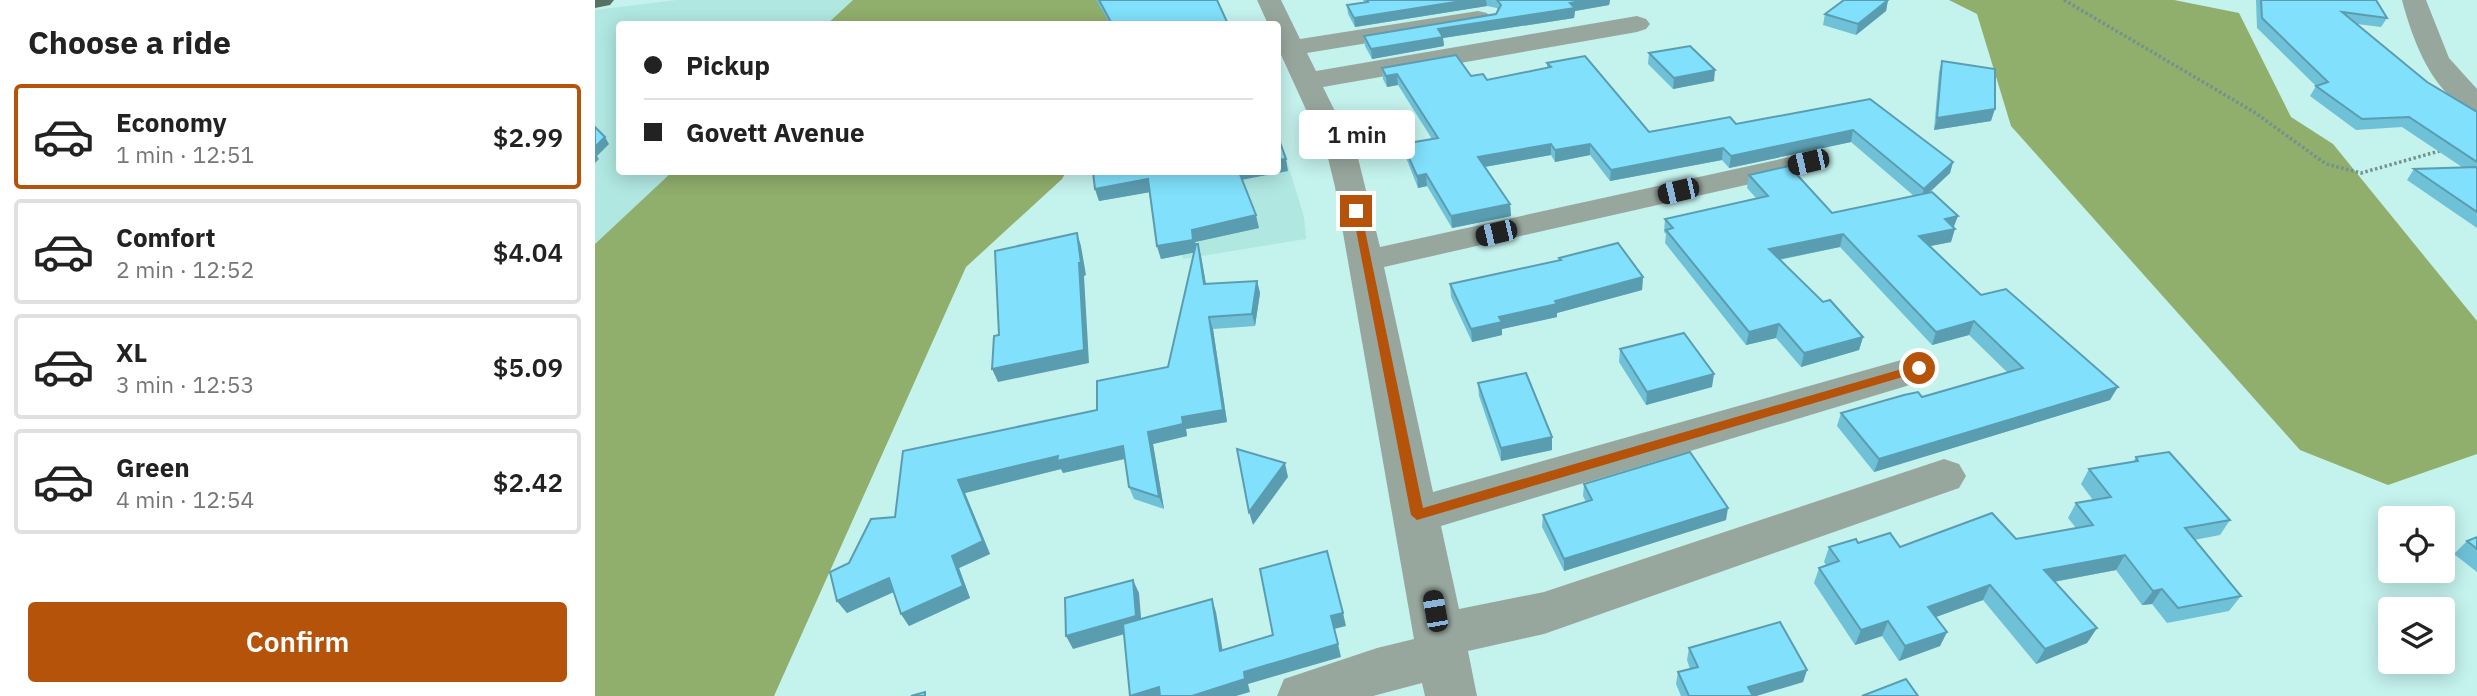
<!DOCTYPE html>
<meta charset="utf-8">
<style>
body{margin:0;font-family:"IBM Plex Sans",sans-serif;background:#f6f6f6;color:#222;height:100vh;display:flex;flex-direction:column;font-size:26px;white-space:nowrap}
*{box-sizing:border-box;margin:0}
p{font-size:23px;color:#767676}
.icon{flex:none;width:38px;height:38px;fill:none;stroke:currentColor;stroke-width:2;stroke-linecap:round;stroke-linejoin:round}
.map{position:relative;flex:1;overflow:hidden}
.drawer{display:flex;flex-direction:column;background:#fff;width:595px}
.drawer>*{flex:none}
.guide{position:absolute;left:21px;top:21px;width:665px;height:154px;border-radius:7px;box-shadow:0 4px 18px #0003;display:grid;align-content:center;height:154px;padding:0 28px;background:#fff}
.buttons{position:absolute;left:1783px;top:506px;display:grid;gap:14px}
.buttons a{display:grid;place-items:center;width:77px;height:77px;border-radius:7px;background:#fff;box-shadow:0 4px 18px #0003;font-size:35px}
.end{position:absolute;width:32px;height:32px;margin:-16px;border:9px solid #b45309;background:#fff;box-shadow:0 0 0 4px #fff}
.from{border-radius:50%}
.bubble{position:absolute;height:49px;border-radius:7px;background:#fff;box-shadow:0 4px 18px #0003;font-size:23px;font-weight:600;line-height:49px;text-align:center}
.car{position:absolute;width:21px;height:42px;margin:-21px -10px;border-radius:9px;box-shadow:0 0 5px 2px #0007;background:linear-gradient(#222 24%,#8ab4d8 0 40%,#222 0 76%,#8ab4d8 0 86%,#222 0)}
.guide b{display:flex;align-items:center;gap:24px;height:66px;font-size:26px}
.guide b+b{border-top:2px solid #e0e0e0}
.guide i{width:18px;height:18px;background:#222}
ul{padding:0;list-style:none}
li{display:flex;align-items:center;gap:21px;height:105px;margin:0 14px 10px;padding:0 14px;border:4px solid #e0e0e0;border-radius:7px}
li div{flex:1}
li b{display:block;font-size:26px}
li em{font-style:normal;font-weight:600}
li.selected{border-color:#b45309}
li>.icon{width:63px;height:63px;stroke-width:1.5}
h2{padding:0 28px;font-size:32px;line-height:84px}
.button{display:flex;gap:14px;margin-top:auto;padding:14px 28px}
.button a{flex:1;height:80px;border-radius:7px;background:#b45309;color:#fff;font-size:28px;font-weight:600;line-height:80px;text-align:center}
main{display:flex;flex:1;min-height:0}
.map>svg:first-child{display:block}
</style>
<main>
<section class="drawer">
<h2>Choose a ride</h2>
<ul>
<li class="selected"><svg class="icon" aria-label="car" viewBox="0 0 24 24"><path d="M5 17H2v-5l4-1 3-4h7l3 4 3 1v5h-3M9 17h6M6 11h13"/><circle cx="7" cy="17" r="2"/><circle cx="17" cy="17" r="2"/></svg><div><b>Economy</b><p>1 min · 12:51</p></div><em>$2.99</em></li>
<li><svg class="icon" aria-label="car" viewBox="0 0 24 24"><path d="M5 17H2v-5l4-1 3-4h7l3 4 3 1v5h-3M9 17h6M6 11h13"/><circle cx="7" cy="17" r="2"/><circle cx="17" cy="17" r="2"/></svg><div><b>Comfort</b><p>2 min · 12:52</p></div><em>$4.04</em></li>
<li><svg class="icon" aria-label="car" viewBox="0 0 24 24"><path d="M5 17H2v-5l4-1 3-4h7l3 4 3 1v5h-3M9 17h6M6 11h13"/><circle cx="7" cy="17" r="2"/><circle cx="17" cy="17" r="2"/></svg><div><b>XL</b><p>3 min · 12:53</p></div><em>$5.09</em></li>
<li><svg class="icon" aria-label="car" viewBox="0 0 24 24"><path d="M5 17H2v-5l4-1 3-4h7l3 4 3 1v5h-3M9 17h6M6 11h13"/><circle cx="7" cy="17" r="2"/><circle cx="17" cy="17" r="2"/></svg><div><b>Green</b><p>4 min · 12:54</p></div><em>$2.42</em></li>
</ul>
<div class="button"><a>Confirm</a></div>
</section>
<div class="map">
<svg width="1882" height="696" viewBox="0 0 1882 696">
<rect width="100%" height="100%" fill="#c4f2ed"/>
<g fill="#b0e7e1">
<polygon points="82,0 258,0 232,24 24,24 24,172 77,172 0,244 0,10"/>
<polygon points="683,132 709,217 711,239 588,259 575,172 682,172"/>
</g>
<g fill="#90ae6c">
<polygon points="258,0 532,0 533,24 232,24"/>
<polygon points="1354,0 1579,0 1644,13 1696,117 1738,144 1882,321 1882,454 1793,485 1705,450 1416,126 1382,14"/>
<polygon points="77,172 471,172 467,179 371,267 179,696 0,696 0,244"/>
</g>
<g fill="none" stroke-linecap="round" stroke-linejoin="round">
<polyline stroke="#71928f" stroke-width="3.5" stroke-dasharray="2.5 2.5" stroke-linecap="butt" points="1469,0 1659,112 1731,164 1766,173 1848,150"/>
<g fill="#98a79e" fill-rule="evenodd">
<polygon points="662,0 686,0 705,39 883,11 892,13 895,18 892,23 883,25 712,53 721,71 1042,16 1051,19 1055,24 1051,29 1042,32 728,87 763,158 785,247 1213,153 1224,155 1228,162 1224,169 1213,171 789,267 838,492 1324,355 1338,358 1344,368 1338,378 846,526 864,609 949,592 1349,459 1364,464 1371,476 1364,488 949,634 873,651 882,696 830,696 827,683 778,696 682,696 689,679 782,648 819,639 740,187 733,158 682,46 682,24 673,24"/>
<path d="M1807,0h24l23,58 28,31v22c-43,-10 -65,-73 -75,-111z"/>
</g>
<polygon fill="#577262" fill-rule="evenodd" points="0,0 19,0 15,5 0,8"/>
</g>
<g fill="#6fc1d8">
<polygon points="501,0 622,0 633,24 515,24"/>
<polygon points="768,0 1015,0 1014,5 980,11 979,18 848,38 849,46 777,59 770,46 769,36 901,14 903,11 902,8 892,6 760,27 753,14 752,5 769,2"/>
<polygon points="1293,0 1291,11 1261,35 1228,25 1230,14"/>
<polygon points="1661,0 1781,0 1792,18 1786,27 1762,24 1832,82 1882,112 1882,228 1812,180 1819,169 1867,167 1807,127 1761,130 1715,96 1721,86 1662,28"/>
<polygon points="1054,53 1119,81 1078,89 1053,64"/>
<polygon points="1347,61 1396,121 1339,130 1344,72"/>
<polygon points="952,63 1054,132 1141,124 1275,99 1358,162 1355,173 1335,192 1359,227 1356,242 1335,246 1386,295 1515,400 1279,472 1242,426 1246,413 1327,397 1413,373 1374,335 1337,345 1245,247 1184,260 1228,302 1268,337 1264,350 1206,367 1181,338 1151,345 1070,243 1071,234 1069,232 1070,219 1161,198 1152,188 1154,175 1237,213 1319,196 1256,142 1134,168 1127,160 1015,181 995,155 960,162 956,155 890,167 915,204 916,216 857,228 832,186 823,188 810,155 808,144 837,139 803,85 792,87 788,79 787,68 876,76 892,80 952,68"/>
<polygon points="693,171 647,179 664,228 600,242 601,246 606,256 611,284 662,281 665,293 660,326 618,329 632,422 591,429 592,436 558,444 569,509 539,499 534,487 530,459 468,473 466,469 370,493 395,554 364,568 375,598 314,626 306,614 299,592 252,613 242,601 254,563 300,517 502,410 573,367 599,252 566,259 562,246 554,192 504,201 500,189"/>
<polygon points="964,258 1048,277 1047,290 962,313 962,317 907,329 907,335 877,342 856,297 855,284 964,261"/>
<polygon points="1025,349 1117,387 1051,405 1024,362"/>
<polygon points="883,383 957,450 906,461 884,396"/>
<polygon points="1541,457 1635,520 1625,535 1599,540 1646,596 1634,611 1572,623 1557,604 1547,605 1521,570 1459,582 1502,628 1492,643 1441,664 1388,600 1341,617 1352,632 1345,646 1304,661 1287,636 1260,645 1219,583 1224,568 1231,565 1229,562 1234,547 1263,543 1305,547 1421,539 1481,528 1473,518 1481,503 1498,500 1486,484 1494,469 1538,462"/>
<polygon points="989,484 1131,520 969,571 947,527 948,515 991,502 988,496"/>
<polygon points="1882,537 1882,572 1859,554 1872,541"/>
<polygon points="1094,648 1212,670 1208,682 1161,696 1086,696 1081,684 1083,672 1095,669 1092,660"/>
</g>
<g fill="#5a9db0">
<polygon points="873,0 891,0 892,6 760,27 759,18"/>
<polygon points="990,0 1015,0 1014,5 980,11 979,18 848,38 849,46 777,59 776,49 843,29"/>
<polygon points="1293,0 1291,11 1261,35 1263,24"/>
<polygon points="1120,70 1119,81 1078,89 1079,78"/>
<polygon points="802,74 803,85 792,87 791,76"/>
<polygon points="1400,109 1396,121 1339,130 1342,118"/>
<polygon points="1258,130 1256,142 1134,168 1136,156"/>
<polygon points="10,137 14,144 2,156 4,159 0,163 0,147"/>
<polygon points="956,144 956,155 883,168 883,157"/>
<polygon points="995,144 995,155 960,162 960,150"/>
<polygon points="1128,148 1127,160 1015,181 1016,170"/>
<polygon points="691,159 693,171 646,180 644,172 682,172 682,160"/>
<polygon points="1358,162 1355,173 1325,201 1329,189"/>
<polygon points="831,174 832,186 823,188 822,176"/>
<polygon points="553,179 556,192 504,201 500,189"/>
<polygon points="915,204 916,216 857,228 856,216"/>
<polygon points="661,215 664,228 600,242 602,252 566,259 562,246 597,230"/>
<polygon points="1363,216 1358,229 1360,229 1356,242 1320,249 1324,236 1350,219"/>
<polygon points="482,233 486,246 491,275 489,276 494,363 403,382 397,369"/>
<polygon points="1248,234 1245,247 1171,262 1174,249"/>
<polygon points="603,244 606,256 613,296 609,284"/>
<polygon points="1048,277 1047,290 962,313 962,317 907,329 907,335 877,342 876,329 904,317"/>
<polygon points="662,281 665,293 660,326 657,314"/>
<polygon points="614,317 618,329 632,422 591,429 592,436 558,444 569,509 564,497 553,432 587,417"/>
<polygon points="1379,321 1374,335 1337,345 1341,332"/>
<polygon points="1184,324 1181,338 1151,345 1154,332"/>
<polygon points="1268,337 1264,350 1206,367 1209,353"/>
<polygon points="1119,374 1117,387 1051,405 1052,392"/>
<polygon points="1523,387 1515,400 1279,472 1284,459"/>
<polygon points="957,437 957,450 906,461 906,448"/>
<polygon points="528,446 533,458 468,473 466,469 370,493 395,554 364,568 375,598 314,626 306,614 357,556 363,480 463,456"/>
<polygon points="690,463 693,477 658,525 654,512"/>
<polygon points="1133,508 1131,520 969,571 969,559"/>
<polygon points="1530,555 1521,570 1441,585 1449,570"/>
<polygon points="294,578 303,590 252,613 242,601"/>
<polygon points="538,580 544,593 547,629 478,649 471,636"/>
<polygon points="1395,585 1388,600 1327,622 1333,607"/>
<polygon points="1567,589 1557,604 1547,605 1558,591"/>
<polygon points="617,599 621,612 630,664 625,651"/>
<polygon points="748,613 751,626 739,629 736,616"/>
<polygon points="1293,621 1287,636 1260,645 1266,630"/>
<polygon points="1502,628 1492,643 1441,664 1450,649"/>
<polygon points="1352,632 1345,646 1304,661 1310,646"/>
<polygon points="743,644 746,657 653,684 655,692 641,696 597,696 649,672"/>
<polygon points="1212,670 1208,682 1161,696 1151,696 1153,687"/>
<polygon points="564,687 568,696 536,696"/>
</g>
<g fill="#81e0fb" stroke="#5a9db0" stroke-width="2">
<polygon points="504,0 622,0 633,24 517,24"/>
<polygon points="772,0 873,0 759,18 752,5 773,2"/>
<polygon points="902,0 990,0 975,3 980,8 843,29 848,37 776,49 769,36 901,14 906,5"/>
<polygon points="1249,0 1293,0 1263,24 1230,14"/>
<polygon points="1666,0 1781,0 1792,18 1747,12 1832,82 1882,112 1882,162 1814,117 1767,119 1721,86 1733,82 1667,18"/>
<polygon points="1095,46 1120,70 1079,78 1054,53"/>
<polygon points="861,55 876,76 888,74 892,80 956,67 952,63 990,56 1054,132 1135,117 1141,124 1275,99 1358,162 1329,189 1258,130 1136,156 1128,148 1016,170 995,144 960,150 956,144 883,157 915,204 856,216 831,174 822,176 808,144 843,138 802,74 791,76 787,68"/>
<polygon points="1347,61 1400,69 1400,109 1342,118"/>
<polygon points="0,127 10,137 0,147"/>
<polygon points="682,134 691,159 682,160"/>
<polygon points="1194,166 1237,213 1337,192 1363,216 1350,219 1360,229 1324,236 1386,295 1411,289 1523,387 1284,459 1246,413 1309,395 1323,392 1327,397 1428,368 1379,321 1341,332 1248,234 1174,249 1228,302 1235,300 1268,337 1209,353 1184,324 1154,332 1071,230 1078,228 1070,219 1173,196 1154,175"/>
<polygon points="1882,167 1882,212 1819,169"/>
<polygon points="498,172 644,172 661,215 597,230 598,240 562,246 553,179 500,189"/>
<polygon points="482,233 486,263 484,263 489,350 397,369 399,336 404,335 400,251"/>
<polygon points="1023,243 1048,277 960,301 962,304 904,317 907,322 876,329 855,284 966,260 964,258"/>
<polygon points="601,244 603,244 609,284 662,281 657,314 614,317 628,410 587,417 588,424 553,432 564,497 534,487 528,446 462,461 463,456 363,480 388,541 357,556 368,586 306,614 294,578 242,601 235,572 254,563 276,519 300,517 308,451 502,410 502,381 573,367"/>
<polygon points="1089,333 1119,374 1052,392 1025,349"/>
<polygon points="931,373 957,437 906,448 883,383"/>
<polygon points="642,449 690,463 654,512"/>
<polygon points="1095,452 1133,508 969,559 948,515 997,500 989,484"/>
<polygon points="1574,452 1635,520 1590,528 1646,596 1583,608 1567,589 1558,591 1530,555 1449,570 1502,628 1450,649 1395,585 1333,607 1352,632 1310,646 1293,621 1266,630 1224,568 1244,561 1234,547 1261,539 1263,543 1295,533 1305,547 1397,513 1421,539 1498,525 1481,503 1516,497 1494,469 1543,461 1541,457"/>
<polygon points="1882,537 1882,549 1872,541"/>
<polygon points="732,551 748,613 736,616 743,644 649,672 650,679 597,696 565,696 564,687 535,696 528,624 617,599 625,651 678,635 665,569"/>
<polygon points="538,580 541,616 471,636 470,598"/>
<polygon points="1185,622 1212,670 1153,687 1158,696 1094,696 1083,672 1103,667 1094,648"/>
<polygon points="1311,679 1323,696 1267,696"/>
<polygon points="330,692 330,696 316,696"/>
</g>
<polygon fill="#b45309" points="757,209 766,211 828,508 1324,364 1330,368 1328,371 822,520 816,515"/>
</svg>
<div class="buttons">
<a><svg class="icon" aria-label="locate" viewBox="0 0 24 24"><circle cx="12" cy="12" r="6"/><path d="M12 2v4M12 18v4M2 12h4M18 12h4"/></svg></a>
<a><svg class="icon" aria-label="layers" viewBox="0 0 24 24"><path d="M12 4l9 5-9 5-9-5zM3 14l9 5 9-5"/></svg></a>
</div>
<i class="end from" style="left:1324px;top:368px"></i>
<i class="end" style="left:761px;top:211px"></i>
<div class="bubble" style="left:704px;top:110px;width:116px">1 min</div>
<i class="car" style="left:1213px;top:162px;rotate:257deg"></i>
<i class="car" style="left:1083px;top:191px;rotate:257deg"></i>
<i class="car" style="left:901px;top:233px;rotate:257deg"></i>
<i class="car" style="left:840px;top:611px;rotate:350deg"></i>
<div class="guide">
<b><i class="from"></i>Pickup</b>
<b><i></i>Govett Avenue</b>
</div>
</div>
</main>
